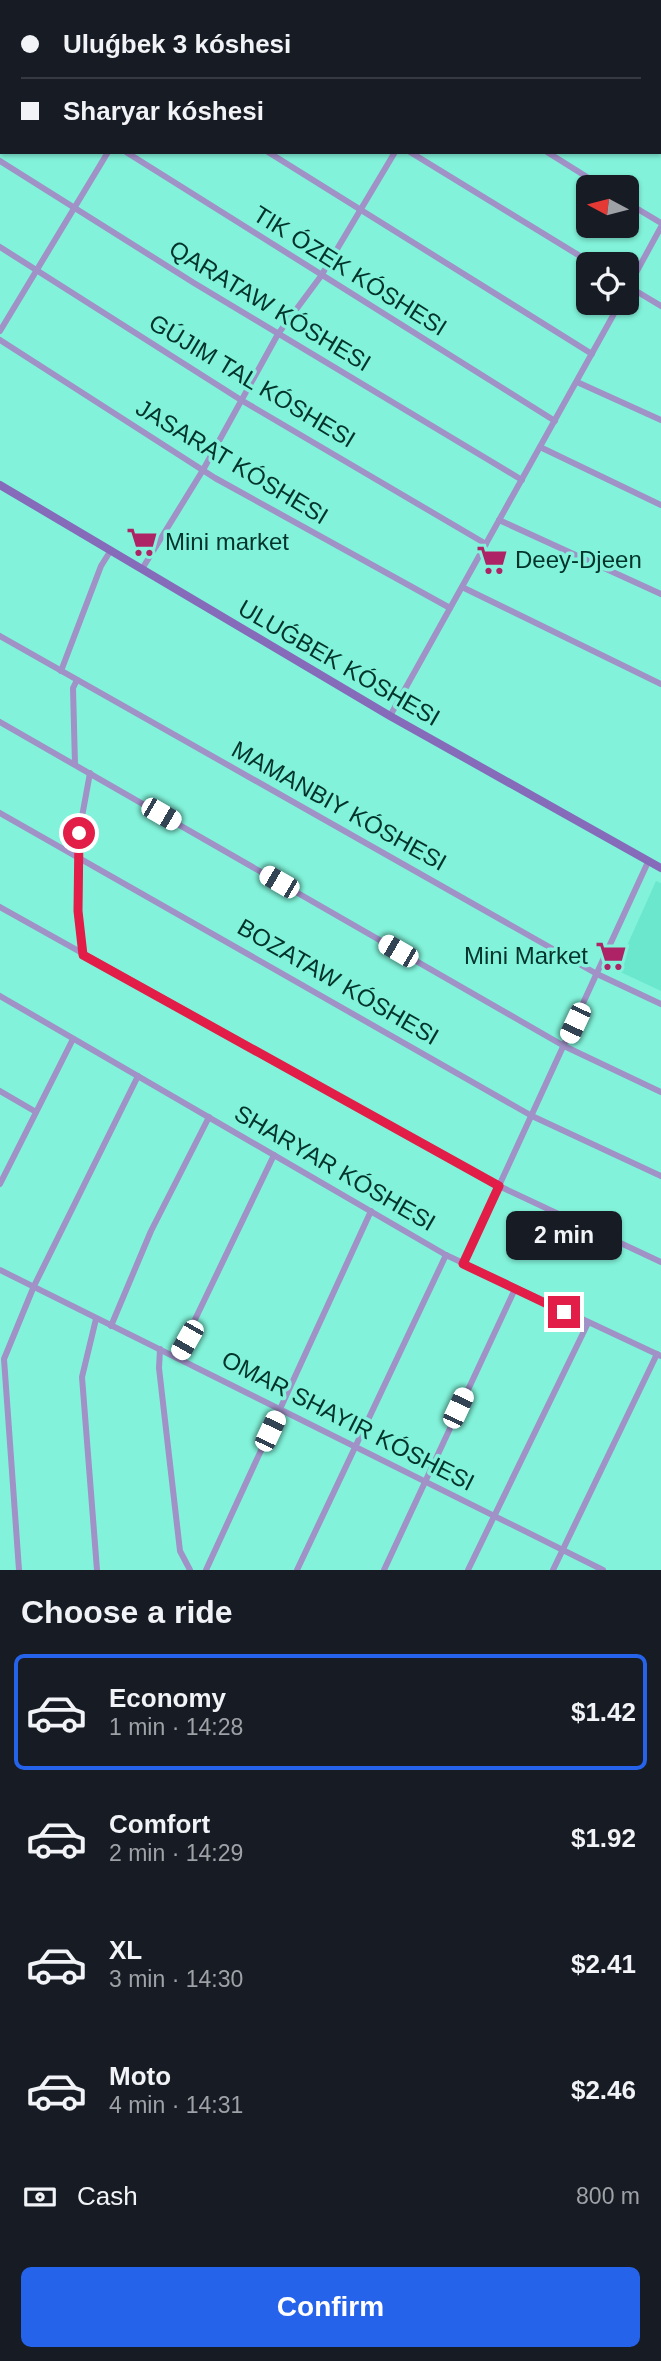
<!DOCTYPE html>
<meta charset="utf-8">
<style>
body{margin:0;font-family:Helvetica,sans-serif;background:#20242c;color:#f1f3f6;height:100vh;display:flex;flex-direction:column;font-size:26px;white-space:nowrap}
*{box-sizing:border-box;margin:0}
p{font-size:23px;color:#9ea1a6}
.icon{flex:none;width:38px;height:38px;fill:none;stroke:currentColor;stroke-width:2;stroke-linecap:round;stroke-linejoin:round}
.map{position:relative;height:1570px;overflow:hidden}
.sheet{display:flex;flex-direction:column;background:#171b24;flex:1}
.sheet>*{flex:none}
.top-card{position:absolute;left:0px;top:0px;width:662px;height:154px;box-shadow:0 2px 5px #0004;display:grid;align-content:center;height:154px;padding:0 21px;background:#171b24}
.needle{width:46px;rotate:277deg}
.controls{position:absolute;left:576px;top:175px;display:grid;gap:14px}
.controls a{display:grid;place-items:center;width:63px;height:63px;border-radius:10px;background:#171b24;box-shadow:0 2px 5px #0004;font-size:35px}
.end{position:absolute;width:32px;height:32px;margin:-16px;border:9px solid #e11d48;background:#fff;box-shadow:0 0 0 4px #fff}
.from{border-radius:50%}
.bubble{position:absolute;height:49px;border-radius:10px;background:#171b24;box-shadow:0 2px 5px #0004;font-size:23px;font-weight:800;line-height:49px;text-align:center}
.car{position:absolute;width:21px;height:42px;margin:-21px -10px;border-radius:9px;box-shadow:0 0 5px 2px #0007;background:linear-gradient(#fff 24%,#345 0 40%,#fff 0 76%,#345 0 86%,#fff 0)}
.top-card b{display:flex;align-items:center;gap:24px;height:66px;font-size:26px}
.top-card b+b{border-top:2px solid #363941}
.top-card i{width:18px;height:18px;background:#f1f3f6}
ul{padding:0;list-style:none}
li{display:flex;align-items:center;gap:21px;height:116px;margin:0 14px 10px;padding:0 7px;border:4px solid transparent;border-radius:10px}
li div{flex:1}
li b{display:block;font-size:26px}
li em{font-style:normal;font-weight:800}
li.active{border-color:#2563eb}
li>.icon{width:63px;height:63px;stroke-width:1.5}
h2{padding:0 21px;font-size:32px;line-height:84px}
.pay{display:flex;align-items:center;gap:18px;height:77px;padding:0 21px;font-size:26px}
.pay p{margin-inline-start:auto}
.action{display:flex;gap:14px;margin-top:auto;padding:14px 21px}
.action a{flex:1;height:80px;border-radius:10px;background:#2563eb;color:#fff;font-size:28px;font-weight:800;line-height:80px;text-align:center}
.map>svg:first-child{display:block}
</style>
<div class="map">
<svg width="661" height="1570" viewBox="0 0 661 1570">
<rect width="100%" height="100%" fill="#82f3da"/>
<polygon fill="#6be7ce" points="656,881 661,883 661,991 616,970"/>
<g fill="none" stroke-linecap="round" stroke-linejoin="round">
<g stroke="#a091c7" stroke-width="6">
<polyline points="169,0 172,2"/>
<polyline points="311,0 314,2"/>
<polyline points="463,0 466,2"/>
<polyline points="660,123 661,123"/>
<polyline points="126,152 555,421"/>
<polyline points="268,152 592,354"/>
<polyline points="410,152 593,264"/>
<polyline points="547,152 603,187"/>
<polyline points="0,161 194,283 522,480"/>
<polyline points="626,202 661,223"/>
<polyline points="0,247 241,400 486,544"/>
<polyline points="626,285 661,306"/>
<polyline points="626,291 661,227"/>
<polyline points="0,331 108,152"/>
<polyline points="0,340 215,478 450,608"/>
<polyline points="577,382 661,420"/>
<polyline points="540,447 661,505"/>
<polyline points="499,520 661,594"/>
<polyline points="142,569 203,470 278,334 321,276 395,152"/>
<polyline points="462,587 661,684"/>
<polyline points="0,636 597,974 661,1004"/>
<polyline points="61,671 101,566 111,550"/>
<polyline points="390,716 620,303"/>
<polyline points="0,722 564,1046 661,1092"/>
<polyline points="75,764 73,688 77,680"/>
<polyline points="0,813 532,1116 661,1176"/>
<polyline points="0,907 499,1186 661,1262"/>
<polyline points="83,955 78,911 79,833 90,773"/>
<polyline points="0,996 446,1255 661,1356"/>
<polyline points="0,1091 36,1112"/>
<polyline points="0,1184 73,1039"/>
<polyline points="463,1264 648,862"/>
<polyline points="0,1270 603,1570"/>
<polyline points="96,1319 82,1377 97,1570"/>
<polyline points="111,1326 151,1231 209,1117"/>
<polyline points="160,1349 159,1368 180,1551 190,1570"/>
<polyline points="177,1357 274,1155"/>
<polyline points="19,1570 4,1359 34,1286 138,1076"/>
<polyline points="206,1570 371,1211"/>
<polyline points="297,1570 446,1255"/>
<polyline points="384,1570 515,1289"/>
<polyline points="468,1570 588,1323"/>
<polyline points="553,1570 657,1354"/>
</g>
<polyline stroke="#856bba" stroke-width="8" points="0,485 390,716 661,868"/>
<g stroke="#714eb0" stroke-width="10">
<polyline points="121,2 123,0"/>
<polyline points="0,87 2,86"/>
</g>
</g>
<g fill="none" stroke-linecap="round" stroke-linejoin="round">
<polyline stroke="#e11d48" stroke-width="9" points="79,833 78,911 83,955 499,1186 463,1264 564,1312"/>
</g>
<defs>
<g id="supermarket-bare" transform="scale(2.415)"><path d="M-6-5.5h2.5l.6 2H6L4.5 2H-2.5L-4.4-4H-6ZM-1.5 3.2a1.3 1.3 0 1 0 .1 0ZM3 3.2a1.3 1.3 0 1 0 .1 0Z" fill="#ad2365" stroke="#82f3da" stroke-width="2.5" paint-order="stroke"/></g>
</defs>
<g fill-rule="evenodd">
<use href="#supermarket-bare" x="142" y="542"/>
<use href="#supermarket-bare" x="492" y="560"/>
<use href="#supermarket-bare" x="611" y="956"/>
</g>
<g text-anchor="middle" stroke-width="7" stroke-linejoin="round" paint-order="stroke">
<g font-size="24" fill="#00342b" stroke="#82f3da">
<text transform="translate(350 271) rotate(32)" y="8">TIK ÓZEK KÓSHESI</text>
<text transform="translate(270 306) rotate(31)" y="8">QARATAW KÓSHESI</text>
<text transform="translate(252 381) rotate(31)" y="8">GÚJIM TAL KÓSHESI</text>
<text transform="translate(232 462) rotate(31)" y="8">JASARAT KÓSHESI</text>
<text transform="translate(339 663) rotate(30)" y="8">ULUǴBEK KÓSHESI</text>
<text transform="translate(339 806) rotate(29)" y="8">MAMANBIY KÓSHESI</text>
<text transform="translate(338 982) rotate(30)" y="8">BOZATAW KÓSHESI</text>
<text transform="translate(335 1168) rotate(30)" y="8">SHARYAR KÓSHESI</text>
<text transform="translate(348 1421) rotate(27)" y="8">OMAR SHAYIR KÓSHESI</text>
</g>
<g font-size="24" fill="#00342b" stroke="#82f3da" text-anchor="start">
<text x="165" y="550">Mini market</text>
<text x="515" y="568">Deey-Djeen</text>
<text x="588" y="964" text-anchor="end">Mini Market</text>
</g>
</g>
</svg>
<div class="controls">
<a><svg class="needle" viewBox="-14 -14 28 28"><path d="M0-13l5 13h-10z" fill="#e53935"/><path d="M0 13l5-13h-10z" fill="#9ea1a6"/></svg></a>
<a><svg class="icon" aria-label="locate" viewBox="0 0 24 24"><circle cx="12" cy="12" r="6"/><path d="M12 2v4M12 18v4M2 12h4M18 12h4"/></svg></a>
</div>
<i class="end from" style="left:79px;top:833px"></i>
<i class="end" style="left:564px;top:1312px"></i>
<div class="bubble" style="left:506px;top:1211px;width:116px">2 min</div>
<i class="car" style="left:161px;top:814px;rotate:120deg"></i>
<i class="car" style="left:279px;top:882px;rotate:300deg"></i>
<i class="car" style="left:398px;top:951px;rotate:300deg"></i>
<i class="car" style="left:575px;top:1023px;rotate:205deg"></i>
<i class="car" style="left:187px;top:1340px;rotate:210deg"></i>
<i class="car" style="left:458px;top:1408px;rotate:25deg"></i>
<i class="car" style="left:270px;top:1431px;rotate:25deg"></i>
<div class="top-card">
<b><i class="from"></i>Uluǵbek 3 kóshesi</b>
<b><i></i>Sharyar kóshesi</b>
</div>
</div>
<section class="sheet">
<h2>Choose a ride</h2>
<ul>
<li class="active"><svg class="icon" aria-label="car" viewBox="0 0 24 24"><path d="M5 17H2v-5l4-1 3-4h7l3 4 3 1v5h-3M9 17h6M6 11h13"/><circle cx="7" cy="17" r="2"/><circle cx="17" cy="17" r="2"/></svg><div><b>Economy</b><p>1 min · 14:28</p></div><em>$1.42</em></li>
<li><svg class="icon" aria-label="car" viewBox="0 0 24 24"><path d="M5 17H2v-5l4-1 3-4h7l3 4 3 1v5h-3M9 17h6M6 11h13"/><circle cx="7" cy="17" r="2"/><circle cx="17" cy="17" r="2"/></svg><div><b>Comfort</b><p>2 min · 14:29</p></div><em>$1.92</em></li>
<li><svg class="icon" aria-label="car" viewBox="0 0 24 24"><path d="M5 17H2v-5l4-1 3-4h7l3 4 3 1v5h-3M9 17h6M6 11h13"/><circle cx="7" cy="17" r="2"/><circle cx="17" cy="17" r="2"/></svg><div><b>XL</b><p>3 min · 14:30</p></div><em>$2.41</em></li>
<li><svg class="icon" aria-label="car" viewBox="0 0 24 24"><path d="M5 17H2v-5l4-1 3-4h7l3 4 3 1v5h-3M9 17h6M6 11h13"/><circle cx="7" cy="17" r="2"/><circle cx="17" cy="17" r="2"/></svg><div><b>Moto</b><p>4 min · 14:31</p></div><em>$2.46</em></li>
</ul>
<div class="pay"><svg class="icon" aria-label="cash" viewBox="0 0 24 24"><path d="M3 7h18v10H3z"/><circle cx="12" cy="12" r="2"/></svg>Cash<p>800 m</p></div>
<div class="action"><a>Confirm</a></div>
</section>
